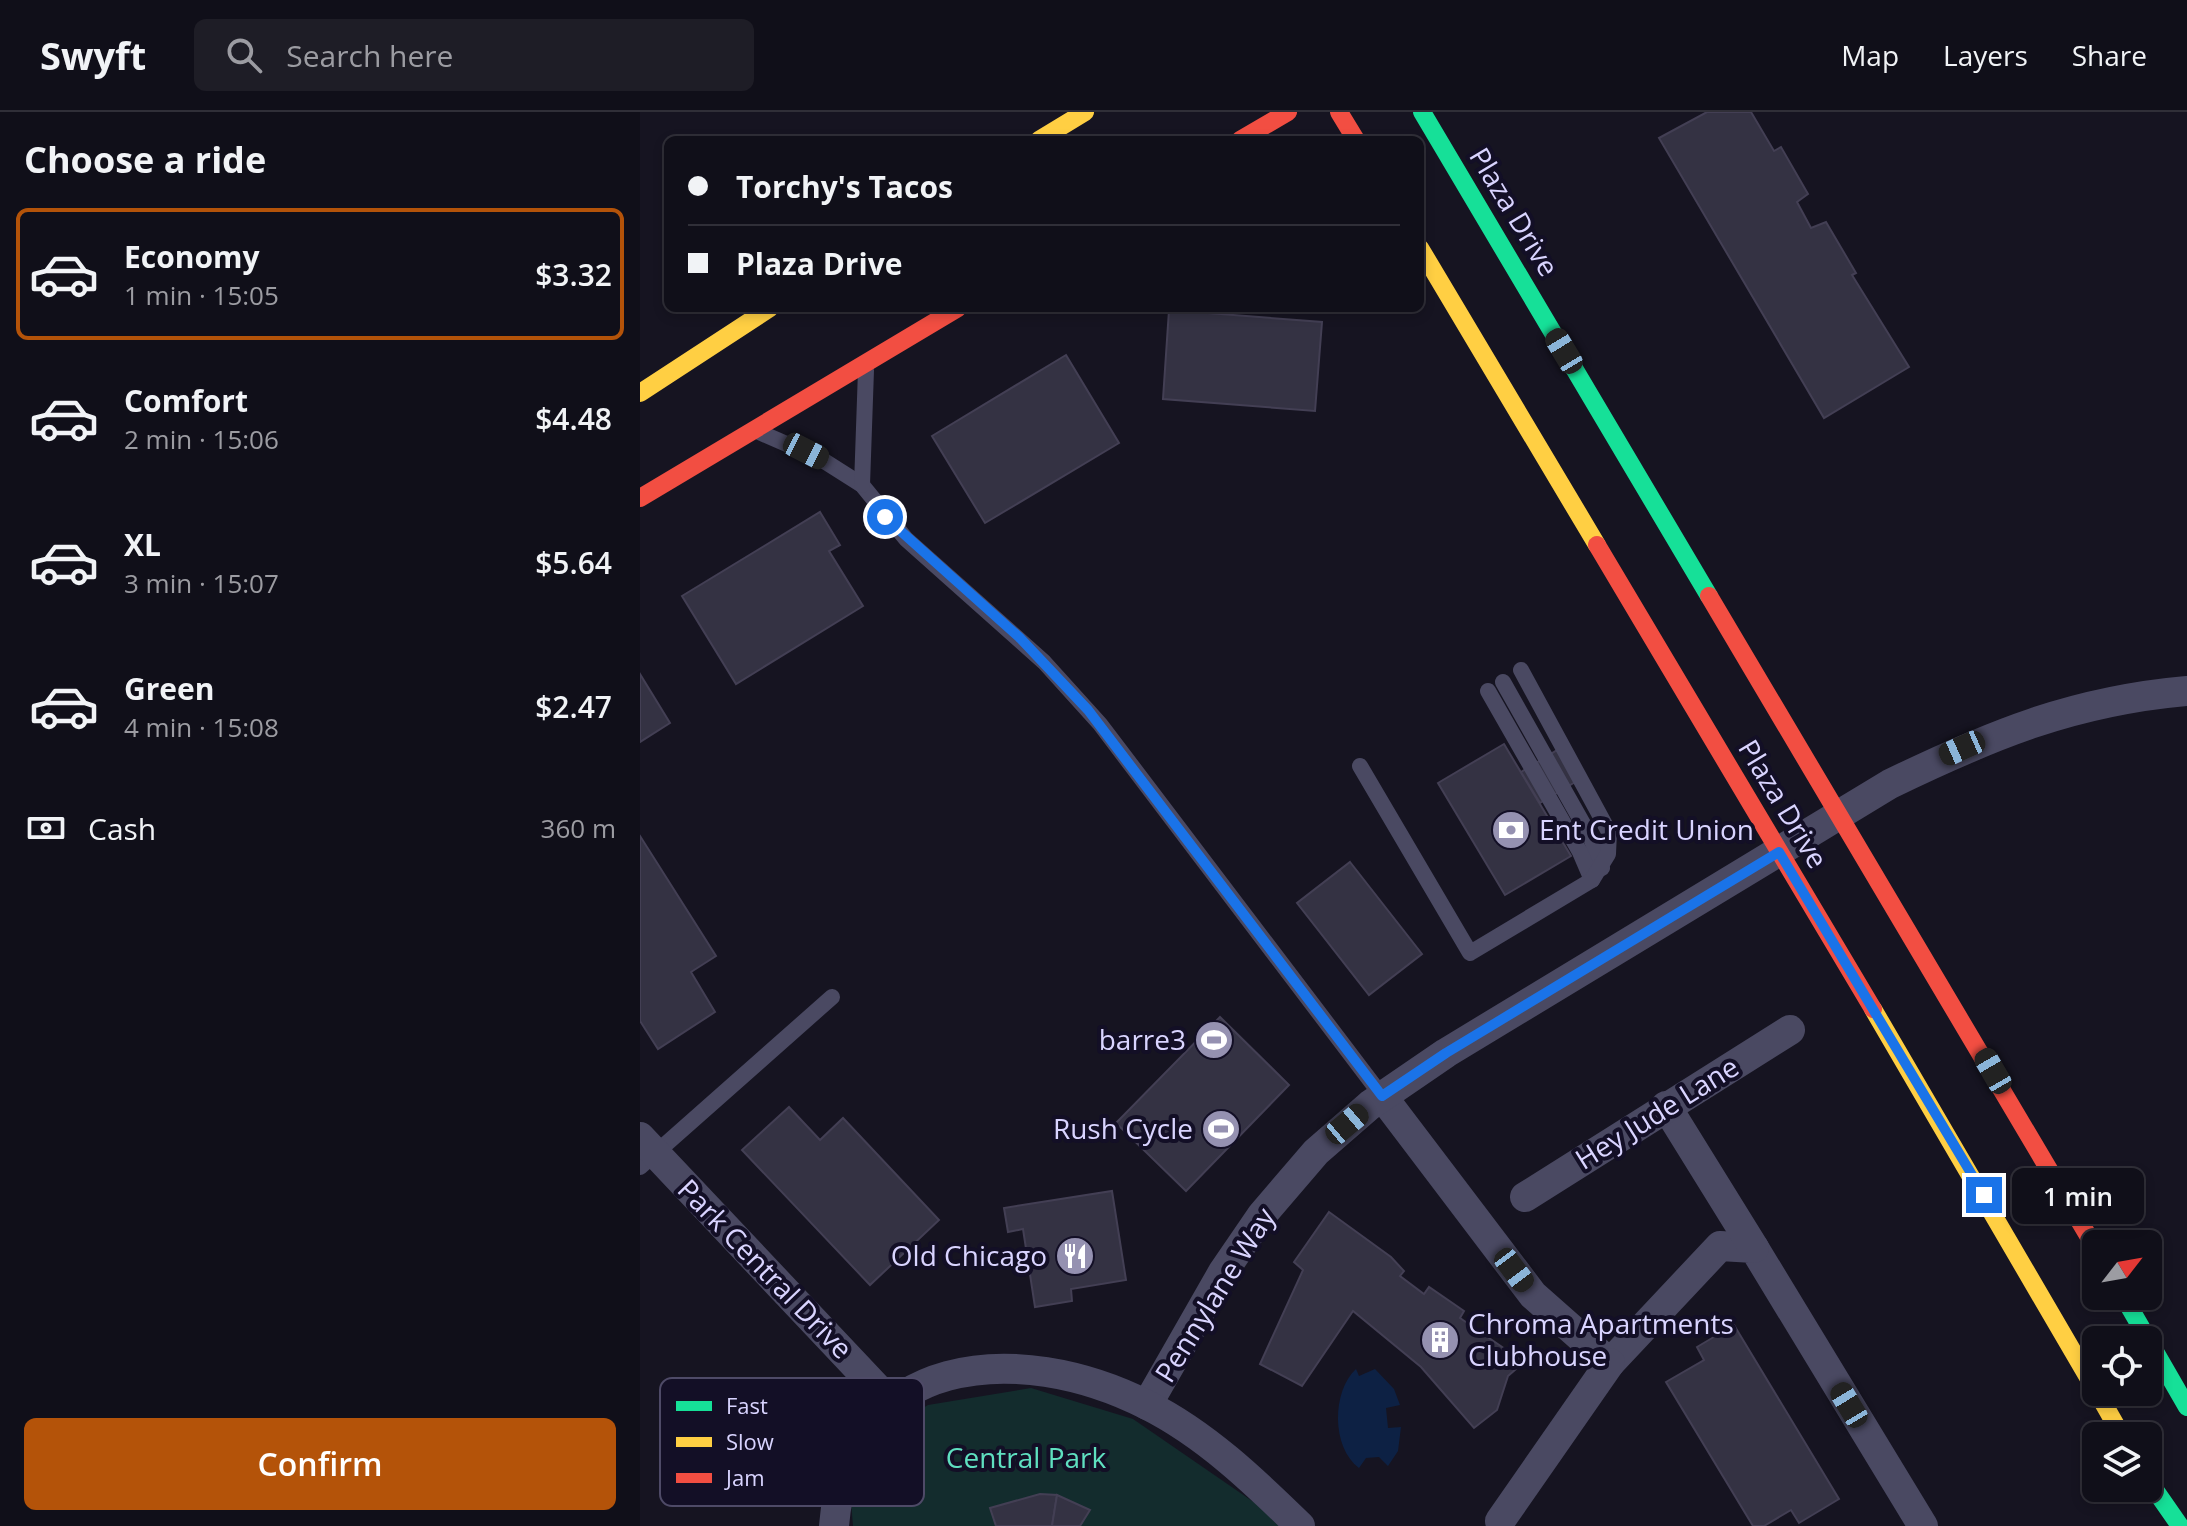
<!DOCTYPE html>
<meta charset="utf-8">
<style>
body{margin:0;font-family:"Open Sans",sans-serif;background:#1e1d26;color:#f1f3f6;height:100vh;display:flex;flex-direction:column;font-size:30px;white-space:nowrap}
*{box-sizing:border-box;margin:0}
p{font-size:26px;color:#9c9ca2}
.icon{flex:none;width:44px;height:44px;fill:none;stroke:currentColor;stroke-width:2;stroke-linecap:round;stroke-linejoin:round}
.map{position:relative;flex:1;overflow:hidden}
.details{display:flex;flex-direction:column;background:#100f19;width:640px}
.details>*{flex:none}
.banner{position:absolute;left:24px;top:24px;width:760px;height:176px;border-radius:12px;box-shadow:0 4px 12px #0003,0 0 0 2px #302f38;display:grid;align-content:center;height:176px;padding:0 24px;background:#100f19}
.needle{width:52px;rotate:59deg}
.tools{position:absolute;left:1442px;top:1118px;display:grid;gap:16px}
.tools a{display:grid;place-items:center;width:80px;height:80px;border-radius:12px;background:#100f19;box-shadow:0 4px 12px #0003,0 0 0 2px #302f38;font-size:40px}
.end{position:absolute;width:36px;height:36px;margin:-18px;border:10px solid #1a73e8;background:#fff;box-shadow:0 0 0 4px #fff}
.from{border-radius:50%}
.bubble{position:absolute;height:56px;border-radius:12px;background:#100f19;box-shadow:0 4px 12px #0003,0 0 0 2px #302f38;font-size:26px;font-weight:600;line-height:56px;text-align:center}
.car{position:absolute;width:24px;height:48px;margin:-24px -12px;border-radius:10px;box-shadow:0 0 6px 2px #0007;background:linear-gradient(#222 24%,#8ab4d8 0 40%,#222 0 76%,#8ab4d8 0 86%,#222 0)}
.banner b{display:flex;align-items:center;gap:28px;height:76px;font-size:30px}
.banner b+b{border-top:2px solid #302f38}
.banner i{width:20px;height:20px;background:#f1f3f6}
ul{padding:0;list-style:none}
li{display:flex;align-items:center;gap:24px;height:132px;margin:0 16px 12px;padding:0 8px;border:4px solid transparent;border-radius:12px}
li div{flex:1}
li b{display:block;font-size:30px}
li em{font-style:normal;font-weight:600}
li.on{border-color:#b45309}
li>.icon{width:72px;height:72px;stroke-width:1.5}
h2{padding:0 24px;font-size:36px;line-height:96px}
.pay{display:flex;align-items:center;gap:20px;height:88px;padding:0 24px;font-size:30px}
.pay p{margin-inline-start:auto}
.cta{display:flex;gap:16px;margin-top:auto;padding:16px 24px}
.cta a{flex:1;height:92px;border-radius:12px;background:#b45309;color:#fff;font-size:32px;font-weight:600;line-height:92px;text-align:center}
header{display:flex;align-items:center;gap:48px;box-sizing:border-box;height:112px;padding:0 40px;background:#100f19;border-bottom:2px solid #302f38}
header strong{font-size:38px}
nav{display:flex;gap:44px;margin-inline-start:auto;font-size:28px}
.search{width:560px;height:72px;background:#1e1d26;display:flex;align-items:center;gap:20px;box-sizing:border-box;padding:0 28px;border-radius:12px;color:#9c9ca2;font-size:30px}
main{display:flex;flex:1;min-height:0}
.map>svg:first-child{display:block}
</style>
<header>
<strong>Swyft</strong>
<div class="search"><svg class="icon" aria-label="search" viewBox="0 0 24 24"><circle cx="10" cy="10" r="6"/><path d="M15 15l6 6"/></svg>Search here</div>
<nav><a>Map</a><a>Layers</a><a>Share</a></nav>
</header>
<main>
<section class="details">
<h2>Choose a ride</h2>
<ul>
<li class="on"><svg class="icon" aria-label="car" viewBox="0 0 24 24"><path d="M5 17H2v-5l4-1 3-4h7l3 4 3 1v5h-3M9 17h6M6 11h13"/><circle cx="7" cy="17" r="2"/><circle cx="17" cy="17" r="2"/></svg><div><b>Economy</b><p>1 min · 15:05</p></div><em>$3.32</em></li>
<li><svg class="icon" aria-label="car" viewBox="0 0 24 24"><path d="M5 17H2v-5l4-1 3-4h7l3 4 3 1v5h-3M9 17h6M6 11h13"/><circle cx="7" cy="17" r="2"/><circle cx="17" cy="17" r="2"/></svg><div><b>Comfort</b><p>2 min · 15:06</p></div><em>$4.48</em></li>
<li><svg class="icon" aria-label="car" viewBox="0 0 24 24"><path d="M5 17H2v-5l4-1 3-4h7l3 4 3 1v5h-3M9 17h6M6 11h13"/><circle cx="7" cy="17" r="2"/><circle cx="17" cy="17" r="2"/></svg><div><b>XL</b><p>3 min · 15:07</p></div><em>$5.64</em></li>
<li><svg class="icon" aria-label="car" viewBox="0 0 24 24"><path d="M5 17H2v-5l4-1 3-4h7l3 4 3 1v5h-3M9 17h6M6 11h13"/><circle cx="7" cy="17" r="2"/><circle cx="17" cy="17" r="2"/></svg><div><b>Green</b><p>4 min · 15:08</p></div><em>$2.47</em></li>
</ul>
<div class="pay"><svg class="icon" aria-label="cash" viewBox="0 0 24 24"><path d="M3 7h18v10H3z"/><circle cx="12" cy="12" r="2"/></svg>Cash<p>360 m</p></div>
<div class="cta"><a>Confirm</a></div>
</section>
<div class="map">
<svg width="1547" height="1414" viewBox="0 0 1547 1414">
<rect width="100%" height="100%" fill="#161421"/>
<polygon fill="#132c2d" points="391,1276 493,1307 615,1391 639,1414 213,1414 211,1389 251,1315 288,1293"/>
<path fill="#0d2144" d="M716,1257l3,7 16,-7 19,20 6,16 -14,3 2,20 13,-1 -3,24 -10,15 -9,-9 -13,1 -7,10c-28,-21 -27,-77 -3,-99z"/>
<g fill="#343243" stroke="#433f54" stroke-width="2">
<polygon points="1067,0 1111,0 1134,39 1141,35 1168,82 1157,90 1171,116 1186,110 1216,161 1212,163 1269,255 1184,306 1019,26"/>
<polygon points="529,198 682,210 675,299 523,287"/>
<polygon points="426,243 479,331 345,411 292,324"/>
<polygon points="180,400 200,433 189,439 223,494 96,572 42,484"/>
<polygon points="0,562 30,611 0,630"/>
<polygon points="864,632 931,744 865,783 798,671"/>
<polygon points="919,637 937,669 900,691 881,660"/>
<polygon points="0,724 76,844 51,860 75,900 18,937 0,909"/>
<polygon points="710,750 782,842 729,883 657,791"/>
<polygon points="580,905 649,973 546,1079 476,1011"/>
<polygon points="149,995 180,1028 203,1006 299,1108 230,1173 102,1038"/>
<polygon points="472,1079 486,1168 431,1177 432,1189 395,1195 383,1117 368,1120 364,1096"/>
<polygon points="689,1100 751,1145 764,1159 760,1164 784,1182 789,1175 824,1199 820,1206 884,1250 868,1264 857,1298 834,1316 781,1255 713,1199 662,1274 620,1252 663,1158 654,1150"/>
<polygon points="1094,1213 1199,1387 1159,1411 1151,1398 1124,1414 1113,1414 1026,1270 1064,1248 1057,1235"/>
<polygon points="400,1382 417,1383 412,1414 356,1414 350,1396"/>
<polygon points="417,1383 450,1398 440,1414 412,1414"/>
</g>
<g fill="none" stroke-linecap="round" stroke-linejoin="round">
<g stroke="#4a4962" stroke-width="16">
<polyline points="119,320 181,347 222,373 266,427 404,550 460,612 742,984"/>
<polyline points="222,373 226,258"/>
<polyline points="863,570 951,726 962,756"/>
<polyline points="848,579 940,740 952,768"/>
<polyline points="720,654 830,841 952,768 968,742 969,720 881,558"/>
<polyline points="0,1055 192,885"/>
</g>
<g stroke="#4a4962" stroke-width="30">
<polyline points="742,984 893,1183 970,1251 1080,1134 1114,1136 1283,1414"/>
<polyline points="1026,994 1114,1136"/>
<polyline points="0,1025 250,1290"/>
<polyline points="885,1085 1150,918"/>
<path d="M507,1293l76,-133 39,-57 54,-63 54,-47 76,-52 444,-269c101,-49 183,-83 297,-93"/>
<polyline points="860,1409 970,1251"/>
<path d="M194,1414c14,-174 185,-186 313,-121 58,29 107,76 153,121"/>
</g>
<g stroke="#16e098" stroke-width="18">
<polyline points="782,0 1069,484"/>
<polyline points="1483,1184 1547,1295"/>
<polyline points="1508,1368 1540,1414"/>
</g>
<g stroke="#ffcf43" stroke-width="18">
<polyline points="399,28 445,0"/>
<polyline points="780,136 957,433"/>
<polyline points="0,281 130,196"/>
<polyline points="1233,897 1456,1279"/>
<polyline points="1457,1280 1482,1324"/>
</g>
<g stroke="#f24e42" stroke-width="18">
<polyline points="699,0 716,28"/>
<polyline points="600,28 648,0"/>
<polyline points="0,386 318,196"/>
<polyline points="957,433 1233,897"/>
<polyline points="1069,484 1456,1137"/>
</g>
</g>
<g fill="none" stroke-linecap="round" stroke-linejoin="round">
<polyline stroke="#1a73e8" stroke-width="10" points="245,405 379,525 448,598 742,984 806,941 1139,740 1344,1083"/>
</g>
<defs>
<g id="bank-disc" transform="scale(2)"><circle r="9.5" fill="#9591b1" stroke="#130f26"/><path d="M-6-4H6V4H-6ZM0-2.3a2.3 2.3 0 1 0 0 4.6a2.3 2.3 0 1 0 0-4.6Z" fill="#fff"/></g>
<g id="stadium-disc" transform="scale(2)"><circle r="9.5" fill="#9591b1" stroke="#130f26"/><path d="M0-5a6.5 5 0 1 0 0 10a6.5 5 0 1 0 0-10ZM-3.5-1.8h7v3.6h-7Z" fill="#fff"/></g>
<g id="restaurant-disc" transform="scale(2)"><circle r="9.5" fill="#9591b1" stroke="#130f26"/><path d="M-5-6h1v4h1v-4h1v4h1v-4h1v5L-1.5 .5V6h-2V.5L-5-1ZM5-6V6H3V1.5H1.5Q1.5-4 5-6Z" fill="#fff"/></g>
<g id="building-disc" transform="scale(2)"><circle r="9.5" fill="#9591b1" stroke="#130f26"/><path d="M-4-6H4V6H1V3H-1V6H-4ZM-2.5-4.3h1.7v1.8h-1.7ZM.8-4.3h1.7v1.8H.8ZM-2.5-1h1.7V.8h-1.7ZM.8-1h1.7V.8H.8Z" fill="#fff"/></g>
</defs>
<g fill-rule="evenodd">
<use href="#bank-disc" x="871" y="718"/>
<use href="#stadium-disc" x="574" y="928"/>
<use href="#stadium-disc" x="581" y="1017"/>
<use href="#restaurant-disc" x="435" y="1144"/>
<use href="#building-disc" x="800" y="1228"/>
</g>
<g text-anchor="middle" stroke-width="8" stroke-linejoin="round" paint-order="stroke">
<g font-size="28" fill="#d9d4ff" stroke="#130f26">
<text transform="translate(874 100) rotate(59)" y="10">Plaza Drive</text>
<text transform="translate(1143 692) rotate(59)" y="10">Plaza Drive</text>
<text transform="translate(1017 1001) rotate(-32)" y="10">Hey Jude Lane</text>
<text transform="translate(125 1157) rotate(46)" y="10">Park Central Drive</text>
<text transform="translate(575 1183) rotate(-58)" y="10">Pennylane Way</text>
</g>
<g font-size="28" fill="#d9d4ff" stroke="#130f26" text-anchor="end">
<text x="899" y="728" text-anchor="start">Ent Credit Union</text>
<text x="546" y="938">barre3</text>
<text x="553" y="1027">Rush Cycle</text>
<text x="407" y="1154">Old Chicago</text>
<text x="828" y="1222" text-anchor="start">Chroma Apartments<tspan x="828" dy="32">Clubhouse</tspan></text>
</g>
<g font-size="28" fill="#5fe0c0" stroke="#130f26">
<text x="386" y="1356">Central Park</text>
</g>
</g>
<rect x="20" y="1266" width="264" height="128" rx="12" fill="#130f26" stroke="#4e4a67" stroke-width="2"/>
<rect x="36" y="1289" width="36" height="10" fill="#16e098"/>
<rect x="36" y="1325" width="36" height="10" fill="#ffcf43"/>
<rect x="36" y="1361" width="36" height="10" fill="#f24e42"/>
<g font-size="22" fill="#d9d4ff">
<text x="86" y="1302">Fast</text>
<text x="86" y="1338">Slow</text>
<text x="86" y="1374">Jam</text>
</g>
</svg>
<div class="tools">
<a><svg class="needle" viewBox="-14 -14 28 28"><path d="M0-13l5 13h-10z" fill="#e53935"/><path d="M0 13l5-13h-10z" fill="#9c9ca2"/></svg></a>
<a><svg class="icon" aria-label="locate" viewBox="0 0 24 24"><circle cx="12" cy="12" r="6"/><path d="M12 2v4M12 18v4M2 12h4M18 12h4"/></svg></a>
<a><svg class="icon" aria-label="layers" viewBox="0 0 24 24"><path d="M12 4l9 5-9 5-9-5zM3 14l9 5 9-5"/></svg></a>
</div>
<i class="end from" style="left:245px;top:405px"></i>
<i class="end" style="left:1344px;top:1083px"></i>
<div class="bubble" style="left:1372px;top:1056px;width:132px">1 min</div>
<i class="car" style="left:924px;top:239px;rotate:329deg"></i>
<i class="car" style="left:166px;top:339px;rotate:117deg"></i>
<i class="car" style="left:1322px;top:636px;rotate:246deg"></i>
<i class="car" style="left:1353px;top:959px;rotate:330deg"></i>
<i class="car" style="left:707px;top:1012px;rotate:50deg"></i>
<i class="car" style="left:874px;top:1158px;rotate:143deg"></i>
<i class="car" style="left:1209px;top:1293px;rotate:329deg"></i>
<div class="banner">
<b><i class="from"></i>Torchy's Tacos</b>
<b><i></i>Plaza Drive</b>
</div>
</div>
</main>
